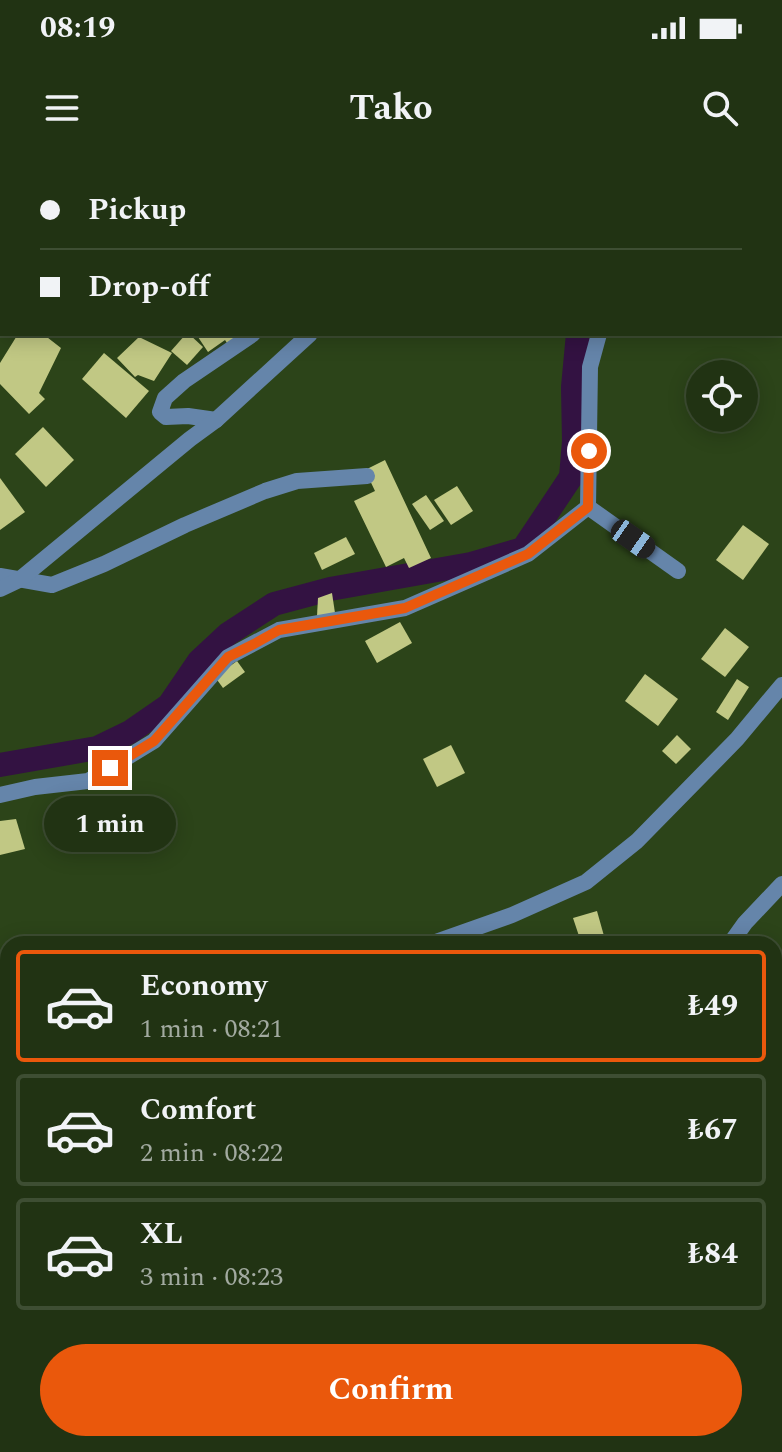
<!DOCTYPE html>
<meta charset="utf-8">
<style>
body{margin:0;font-family:Spectral,serif;background:#2d3f21;color:#f1f3f6;height:100vh;display:flex;flex-direction:column;font-size:30px;white-space:nowrap}
*{box-sizing:border-box;margin:0}
p{font-size:26px;color:#a2aaa0}
.icon{flex:none;width:44px;height:44px;fill:none;stroke:currentColor;stroke-width:2;stroke-linecap:round;stroke-linejoin:round}
.map{position:relative;flex:1;overflow:hidden}
.details{position:absolute;left:0px;top:776px;width:782px;height:516px;display:flex;flex-direction:column;background:#213313;border-radius:24px 24px 0 0;box-shadow:0 4px 20px #0003,0 0 0 2px #3e4e33}
.details>*{flex:none}
.hud{position:absolute;left:0px;top:0px;width:782px;height:176px;box-shadow:0 4px 20px #0003,0 0 0 2px #3e4e33;display:grid;align-content:center;height:176px;padding:0 40px;background:#213313}
.buttons{position:absolute;left:686px;top:200px;display:grid;gap:16px}
.buttons a{display:grid;place-items:center;width:72px;height:72px;border-radius:50%;background:#213313;box-shadow:0 4px 20px #0003,0 0 0 2px #3e4e33;font-size:40px}
.end{position:absolute;width:36px;height:36px;margin:-18px;border:10px solid #ea580c;background:#fff;box-shadow:0 0 0 4px #fff}
.from{border-radius:50%}
.bubble{position:absolute;height:56px;border-radius:28px;background:#213313;box-shadow:0 4px 20px #0003,0 0 0 2px #3e4e33;font-size:26px;font-weight:700;line-height:56px;text-align:center}
.car{position:absolute;width:24px;height:48px;margin:-24px -12px;border-radius:10px;box-shadow:0 0 6px 2px #0007;background:linear-gradient(#222 24%,#8ab4d8 0 40%,#222 0 76%,#8ab4d8 0 86%,#222 0)}
.hud b{display:flex;align-items:center;gap:28px;height:76px;font-size:30px}
.hud b+b{border-top:2px solid #3e4e33}
.hud i{width:20px;height:20px;background:#f1f3f6}
ul{padding:14px 0 0;list-style:none}
li{display:flex;align-items:center;gap:24px;height:112px;margin:0 16px 12px;padding:0 24px;border:4px solid #3e4e33;border-radius:8px}
li div{flex:1}
li b{display:block;font-size:30px}
li em{font-style:normal;font-weight:700}
li.current{border-color:#ea580c}
li>.icon{width:72px;height:72px;stroke-width:1.5}
.button{display:flex;gap:16px;margin-top:auto;padding:16px 40px}
.button a{flex:1;height:92px;border-radius:48px;background:#ea580c;color:#fff;font-size:32px;font-weight:700;line-height:92px;text-align:center}
.status{display:flex;justify-content:space-between;align-items:center;height:56px;padding:0 40px;background:#213313;direction:ltr}
.status svg{height:22px;fill:currentColor}
header{display:flex;justify-content:space-between;align-items:center;height:104px;padding:0 40px;background:#213313;font-size:36px;font-weight:700}
.map>svg:first-child{display:block}
</style>
<div class="status"><b>08:19</b><svg viewBox="0 0 49 12"><path d="M0 12V9h3v3zM5 12V6h3v6zM10 12V3h3v9zM15 12V0h3v12zM26 1h20v11H26zM47 4h2v5h-2z"/></svg></div>
<header><svg class="icon" aria-label="menu" viewBox="0 0 24 24"><path d="M4 6h16M4 12h16M4 18h16"/></svg>Tako<svg class="icon" aria-label="search" viewBox="0 0 24 24"><circle cx="10" cy="10" r="6"/><path d="M15 15l6 6"/></svg></header>
<div class="map">
<svg width="782" height="1292" viewBox="0 0 782 1292">
<rect width="100%" height="100%" fill="#2c4419"/>
<g fill="none" stroke-linecap="round" stroke-linejoin="round">
<g stroke="#64526c" stroke-width="7">
<polyline points="774,1240 782,1237"/>
<polyline points="506,1292 519,1284"/>
</g>
<g stroke="#331242" stroke-width="24">
<polyline points="747,2 754,0"/>
<polyline points="0,605 97,588 130,572 169,545 199,501 228,474 274,444 330,429 471,404 523,389 571,317 574,281 573,227 578,174"/>
</g>
</g>
<g fill="#c1c884">
<polygon points="18,174 43,174 61,188 39,233 45,239 29,254 0,224 0,203"/>
<polygon points="186,174 189,174 203,187 187,205 171,191"/>
<polygon points="196,174 246,174 229,186 225,180 208,192"/>
<polygon points="139,177 172,193 154,221 138,215 135,217 117,198"/>
<polygon points="104,193 149,231 126,258 82,219"/>
<polygon points="43,267 74,300 46,327 15,294"/>
<polygon points="385,300 431,398 409,408 404,398 386,407 354,341 375,331 365,310"/>
<polygon points="0,318 25,352 0,370"/>
<polygon points="457,326 473,351 451,365 434,340"/>
<polygon points="426,335 444,361 430,370 412,344"/>
<polygon points="743,365 769,384 743,420 716,400"/>
<polygon points="346,377 355,394 322,410 314,393"/>
<polygon points="332,433 335,453 317,456 318,438"/>
<polygon points="400,462 412,483 377,503 365,481"/>
<polygon points="725,468 749,487 725,517 701,499"/>
<polygon points="237,501 245,512 223,528 215,517"/>
<polygon points="645,514 678,539 658,566 625,541"/>
<polygon points="737,519 749,527 728,560 716,552"/>
<polygon points="677,575 691,589 676,604 662,591"/>
<polygon points="451,585 465,613 437,627 423,599"/>
<polygon points="16,659 25,689 0,695 0,661"/>
<polygon points="597,751 604,776 581,782 573,758"/>
<polygon points="0,1047 8,1057 8,1071 0,1078"/>
</g>
<g fill="none" stroke-linecap="round" stroke-linejoin="round">
<g stroke="#667b56" stroke-width="4" stroke-dasharray="4 4" stroke-linecap="butt">
<polyline points="774,1188 782,1183"/>
<polyline points="436,1292 446,1284"/>
</g>
<g stroke="#6585aa" stroke-width="16">
<polyline points="385,2 386,0"/>
<polyline points="780,30 782,30"/>
<polyline points="216,260 188,256 166,257 160,252 165,238 184,221 253,174"/>
<polyline points="588,347 590,207 599,174"/>
<polyline points="0,416 52,425 104,404 185,365 265,331 297,321 367,316"/>
<polyline points="0,429 19,420 190,279 216,260 310,174"/>
<polyline points="0,635 35,627 88,621 154,581 228,497 279,470 405,448 528,394 588,347 678,411"/>
<polyline points="430,784 512,755 586,722 637,681 737,579 782,525"/>
<polyline points="730,784 745,763 782,724"/>
<polyline points="0,917 8,917"/>
<polyline points="774,985 782,989"/>
</g>
</g>
<g fill="none" stroke-linecap="round" stroke-linejoin="round">
<polyline stroke="#ea580c" stroke-width="10" points="110,608 154,581 228,497 254,484 279,470 405,448 528,394 588,347 589,291"/>
</g>
</svg>
<div class="buttons">
<a><svg class="icon" aria-label="locate" viewBox="0 0 24 24"><circle cx="12" cy="12" r="6"/><path d="M12 2v4M12 18v4M2 12h4M18 12h4"/></svg></a>
</div>
<i class="end from" style="left:589px;top:291px"></i>
<i class="end" style="left:110px;top:608px"></i>
<div class="bubble" style="left:44px;top:636px;width:132px">1 min</div>
<i class="car" style="left:633px;top:379px;rotate:125deg"></i>
<div class="hud">
<b><i class="from"></i>Pickup</b>
<b><i></i>Drop-off</b>
</div>
<section class="details">
<ul>
<li class="current"><svg class="icon" aria-label="car" viewBox="0 0 24 24"><path d="M5 17H2v-5l4-1 3-4h7l3 4 3 1v5h-3M9 17h6M6 11h13"/><circle cx="7" cy="17" r="2"/><circle cx="17" cy="17" r="2"/></svg><div><b>Economy</b><p>1 min · 08:21</p></div><em>₺49</em></li>
<li><svg class="icon" aria-label="car" viewBox="0 0 24 24"><path d="M5 17H2v-5l4-1 3-4h7l3 4 3 1v5h-3M9 17h6M6 11h13"/><circle cx="7" cy="17" r="2"/><circle cx="17" cy="17" r="2"/></svg><div><b>Comfort</b><p>2 min · 08:22</p></div><em>₺67</em></li>
<li><svg class="icon" aria-label="car" viewBox="0 0 24 24"><path d="M5 17H2v-5l4-1 3-4h7l3 4 3 1v5h-3M9 17h6M6 11h13"/><circle cx="7" cy="17" r="2"/><circle cx="17" cy="17" r="2"/></svg><div><b>XL</b><p>3 min · 08:23</p></div><em>₺84</em></li>
</ul>
<div class="button"><a>Confirm</a></div>
</section>
</div>
